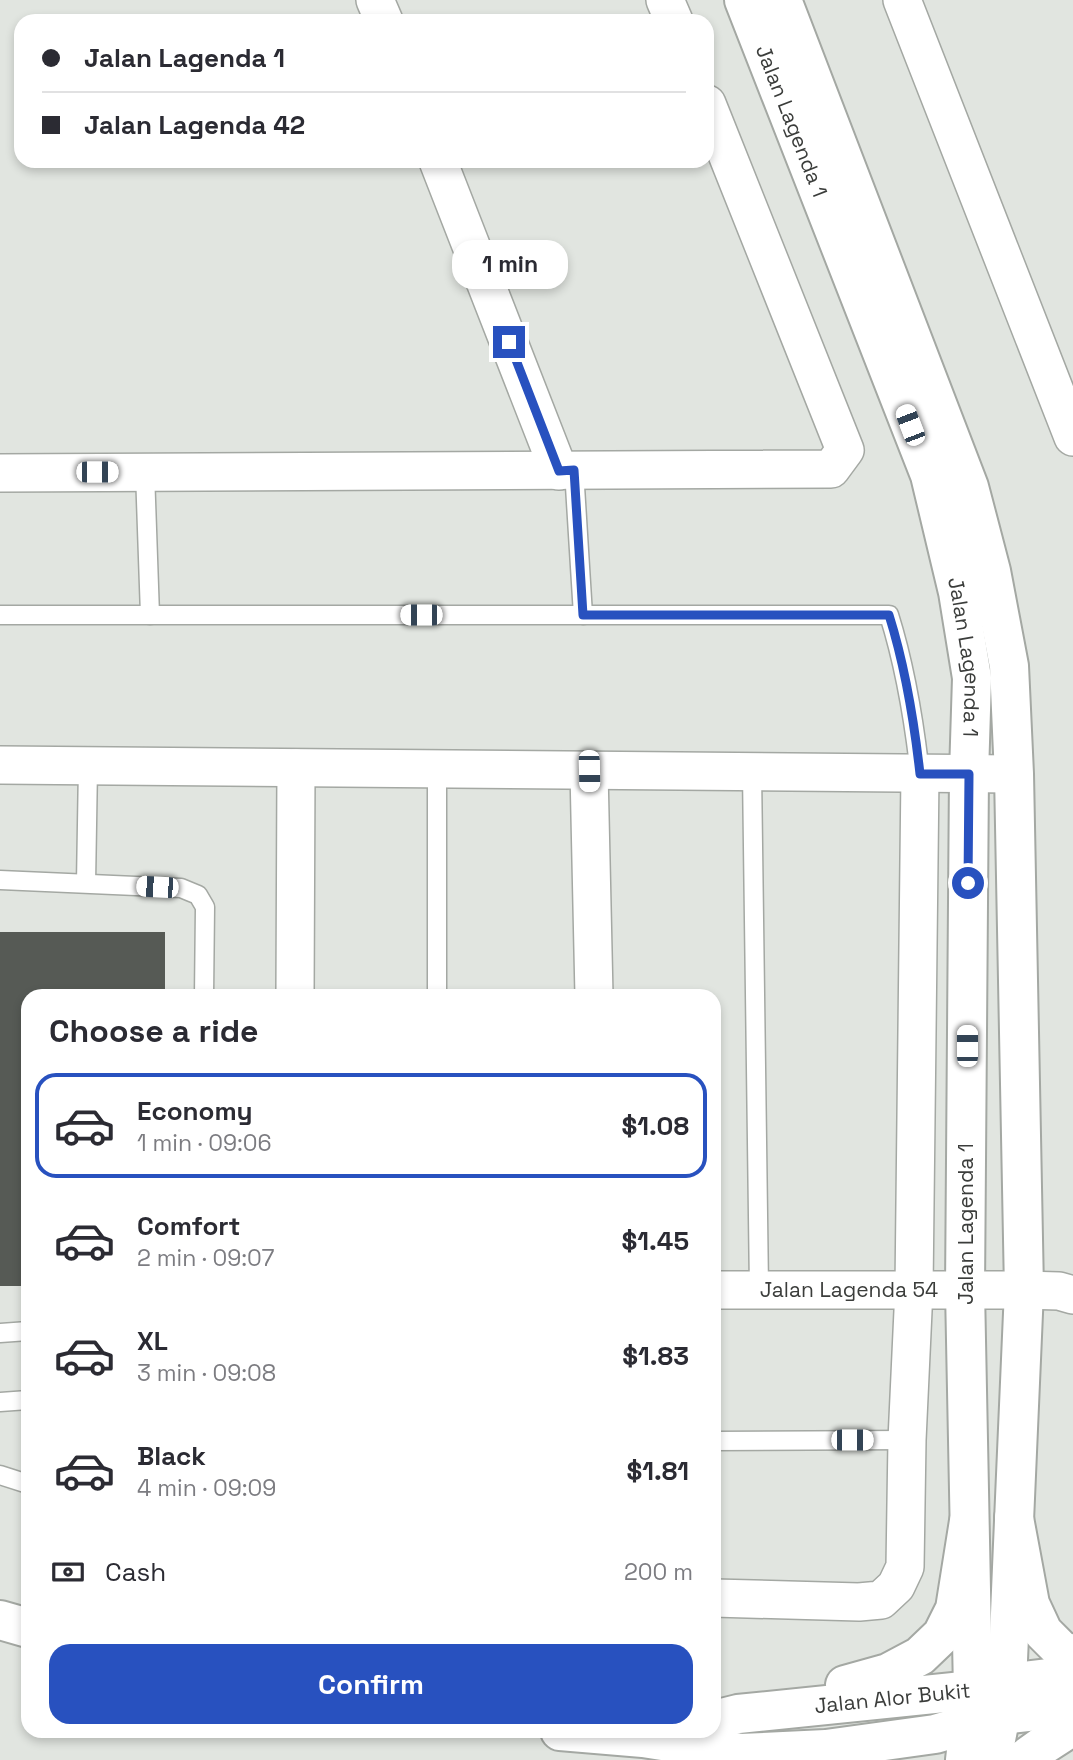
<!DOCTYPE html>
<meta charset="utf-8">
<style>
body{margin:0;font-family:"Space Grotesk",sans-serif;background:#f2f2f3;color:#2b2b33;height:100vh;display:flex;flex-direction:column;font-size:26px;white-space:nowrap}
*{box-sizing:border-box;margin:0}
p{font-size:23px;color:#7c7c81}
.icon{flex:none;width:38px;height:38px;fill:none;stroke:currentColor;stroke-width:2;stroke-linecap:round;stroke-linejoin:round}
.map{position:relative;flex:1;overflow:hidden}
.drawer{position:absolute;left:21px;top:989px;width:700px;height:749px;display:flex;flex-direction:column;background:#fff;border-radius:21px;box-shadow:0 4px 10px #0003}
.drawer>*{flex:none}
.hud{position:absolute;left:14px;top:14px;width:700px;height:154px;border-radius:21px;box-shadow:0 4px 10px #0003;display:grid;align-content:center;height:154px;padding:0 28px;background:#fff}
.end{position:absolute;width:32px;height:32px;margin:-16px;border:9px solid #2851bf;background:#fff;box-shadow:0 0 0 4px #fff}
.from{border-radius:50%}
.bubble{position:absolute;height:49px;border-radius:21px;background:#fff;box-shadow:0 4px 10px #0003;font-size:23px;font-weight:700;line-height:49px;text-align:center}
.car{position:absolute;width:21px;height:42px;margin:-21px -10px;border-radius:9px;box-shadow:0 0 5px 2px #0007;background:linear-gradient(#fff 24%,#345 0 40%,#fff 0 76%,#345 0 86%,#fff 0)}
.hud b{display:flex;align-items:center;gap:24px;height:66px;font-size:26px}
.hud b+b{border-top:2px solid #e1e1e2}
.hud i{width:18px;height:18px;background:#2b2b33}
ul{padding:0;list-style:none}
li{display:flex;align-items:center;gap:21px;height:105px;margin:0 14px 10px;padding:0 14px;border:4px solid transparent;border-radius:21px}
li div{flex:1}
li b{display:block;font-size:26px}
li em{font-style:normal;font-weight:700}
li.active{border-color:#2851bf}
li>.icon{width:63px;height:63px;stroke-width:1.5}
h2{padding:0 28px;font-size:32px;line-height:84px}
.pay{display:flex;align-items:center;gap:18px;height:77px;padding:0 28px;font-size:26px}
.pay p{margin-inline-start:auto}
.action{display:flex;gap:14px;margin-top:auto;padding:14px 28px}
.action a{flex:1;height:80px;border-radius:21px;background:#2851bf;color:#fff;font-size:28px;font-weight:700;line-height:80px;text-align:center}
.map>svg:first-child{display:block}
</style>
<div class="map">
<svg width="1073" height="1760" viewBox="0 0 1073 1760">
<rect width="100%" height="100%" fill="#e1e5e0"/>
<polygon fill="#565a55" points="0,932 165,932 165,996 28,996 28,1286 0,1286"/>
<g fill="none" stroke-linecap="round" stroke-linejoin="round">
<g stroke="#a4a8a3" stroke-width="21">
<g id="service">
<polyline points="574,470 583,615"/>
<polyline points="145,472 150,615"/>
<path d="M0,615h889c16,51 25,105 31,159"/>
<polyline points="437,769 437,996"/>
<polyline points="752,772 759,1289"/>
<polyline points="0,880 181,888 198,895 205,907 204,996"/>
<polyline points="86,883 88,766"/>
<polyline points="0,1333 28,1331"/>
<polyline points="0,1402 28,1400"/>
<polyline points="714,1441 907,1440"/>
<polyline points="0,1475 28,1484"/>
</g>
</g>
<g stroke="#a4a8a3" stroke-width="40">
<g id="minor">
<polyline points="375,0 384,21"/>
<polyline points="665,0 674,21"/>
<polyline points="902,0 1073,437"/>
<polyline points="438,161 559,471"/>
<polyline points="0,473 831,469 845,450 707,104"/>
<polyline points="0,765 1014,774"/>
<polyline points="589,771 594,996"/>
<polyline points="295,996 296,768"/>
<path id="s1" d="M714,1290h310l35,1 14,4"/>
<polyline points="714,1598 859,1602 881,1600 896,1586 905,1567 907,1440 914,1289 920,774"/>
</g>
</g>
<g stroke="#a4a8a3" stroke-width="42">
<g id="tertiary">
<path id="s2" d="M744,0l186,475 28,117 14,86 -3,96 -4,516 8,400 -8,70"/>
<polyline points="782,0 969,487 991,571 1009,666 1014,774 1024,1290 1007,1683 992,1760"/>
</g>
</g>
<g stroke="#a4a8a3" stroke-width="42">
<g id="secondary">
<polyline points="1014,1518 1030,1604 1043,1632 1062,1651 1073,1654"/>
<polyline points="0,1620 28,1628"/>
<polyline points="845,1685 888,1673 920,1656 942,1635 955,1609 969,1521"/>
<path id="s3" d="M714,1720l24,-6 235,-24 34,-7 66,-8"/>
<polyline points="560,1731 643,1738 741,1753 826,1749 935,1734 1001,1715 1073,1707"/>
<polyline points="1023,1760 1045,1744 1073,1726"/>
</g>
</g>
<use href="#service" stroke="#fff" stroke-width="18"/>
<use href="#minor" stroke="#fff" stroke-width="37"/>
<use href="#tertiary" stroke="#fff" stroke-width="38"/>
<use href="#secondary" stroke="#fff" stroke-width="38"/>
</g>
<g fill="none" stroke-linecap="round" stroke-linejoin="round">
<path stroke="#2851bf" stroke-width="9" d="M509,342l50,129 15,-1 9,145h306c16,51 25,105 31,159h49l-1,109"/>
</g>
<g text-anchor="middle" stroke-width="7" stroke-linejoin="round" paint-order="stroke">
<g font-size="21" fill="#3b3d3b" stroke="#fff">
<text dy="7" stroke="none"><textPath href="#s2" startOffset="130">Jalan Lagenda 1</textPath></text>
<text dy="7" stroke="none"><textPath href="#s2" startOffset="696">Jalan Lagenda 1</textPath></text>
<text transform="translate(966 1224) rotate(-90)" y="7">Jalan Lagenda 1</text>
<text dy="7" stroke="none"><textPath href="#s1" startOffset="135">Jalan Lagenda 54</textPath></text>
<text dy="7" stroke="none"><textPath href="#s3" startOffset="180">Jalan Alor Bukit</textPath></text>
</g>
</g>
</svg>
<i class="end from" style="left:968px;top:883px"></i>
<i class="end" style="left:509px;top:342px"></i>
<div class="bubble" style="left:452px;top:240px;width:116px">1 min</div>
<i class="car" style="left:910px;top:425px;rotate:339deg"></i>
<i class="car" style="left:97px;top:472px;rotate:90deg"></i>
<i class="car" style="left:421px;top:615px;rotate:270deg"></i>
<i class="car" style="left:589px;top:771px;rotate:179deg"></i>
<i class="car" style="left:157px;top:887px;rotate:273deg"></i>
<i class="car" style="left:967px;top:1046px;rotate:0deg"></i>
<i class="car" style="left:852px;top:1440px;rotate:90deg"></i>
<div class="hud">
<b><i class="from"></i>Jalan Lagenda 1</b>
<b><i></i>Jalan Lagenda 42</b>
</div>
<section class="drawer">
<h2>Choose a ride</h2>
<ul>
<li class="active"><svg class="icon" aria-label="car" viewBox="0 0 24 24"><path d="M5 17H2v-5l4-1 3-4h7l3 4 3 1v5h-3M9 17h6M6 11h13"/><circle cx="7" cy="17" r="2"/><circle cx="17" cy="17" r="2"/></svg><div><b>Economy</b><p>1 min · 09:06</p></div><em>$1.08</em></li>
<li><svg class="icon" aria-label="car" viewBox="0 0 24 24"><path d="M5 17H2v-5l4-1 3-4h7l3 4 3 1v5h-3M9 17h6M6 11h13"/><circle cx="7" cy="17" r="2"/><circle cx="17" cy="17" r="2"/></svg><div><b>Comfort</b><p>2 min · 09:07</p></div><em>$1.45</em></li>
<li><svg class="icon" aria-label="car" viewBox="0 0 24 24"><path d="M5 17H2v-5l4-1 3-4h7l3 4 3 1v5h-3M9 17h6M6 11h13"/><circle cx="7" cy="17" r="2"/><circle cx="17" cy="17" r="2"/></svg><div><b>XL</b><p>3 min · 09:08</p></div><em>$1.83</em></li>
<li><svg class="icon" aria-label="car" viewBox="0 0 24 24"><path d="M5 17H2v-5l4-1 3-4h7l3 4 3 1v5h-3M9 17h6M6 11h13"/><circle cx="7" cy="17" r="2"/><circle cx="17" cy="17" r="2"/></svg><div><b>Black</b><p>4 min · 09:09</p></div><em>$1.81</em></li>
</ul>
<div class="pay"><svg class="icon" aria-label="cash" viewBox="0 0 24 24"><path d="M3 7h18v10H3z"/><circle cx="12" cy="12" r="2"/></svg>Cash<p>200 m</p></div>
<div class="action"><a>Confirm</a></div>
</section>
</div>
